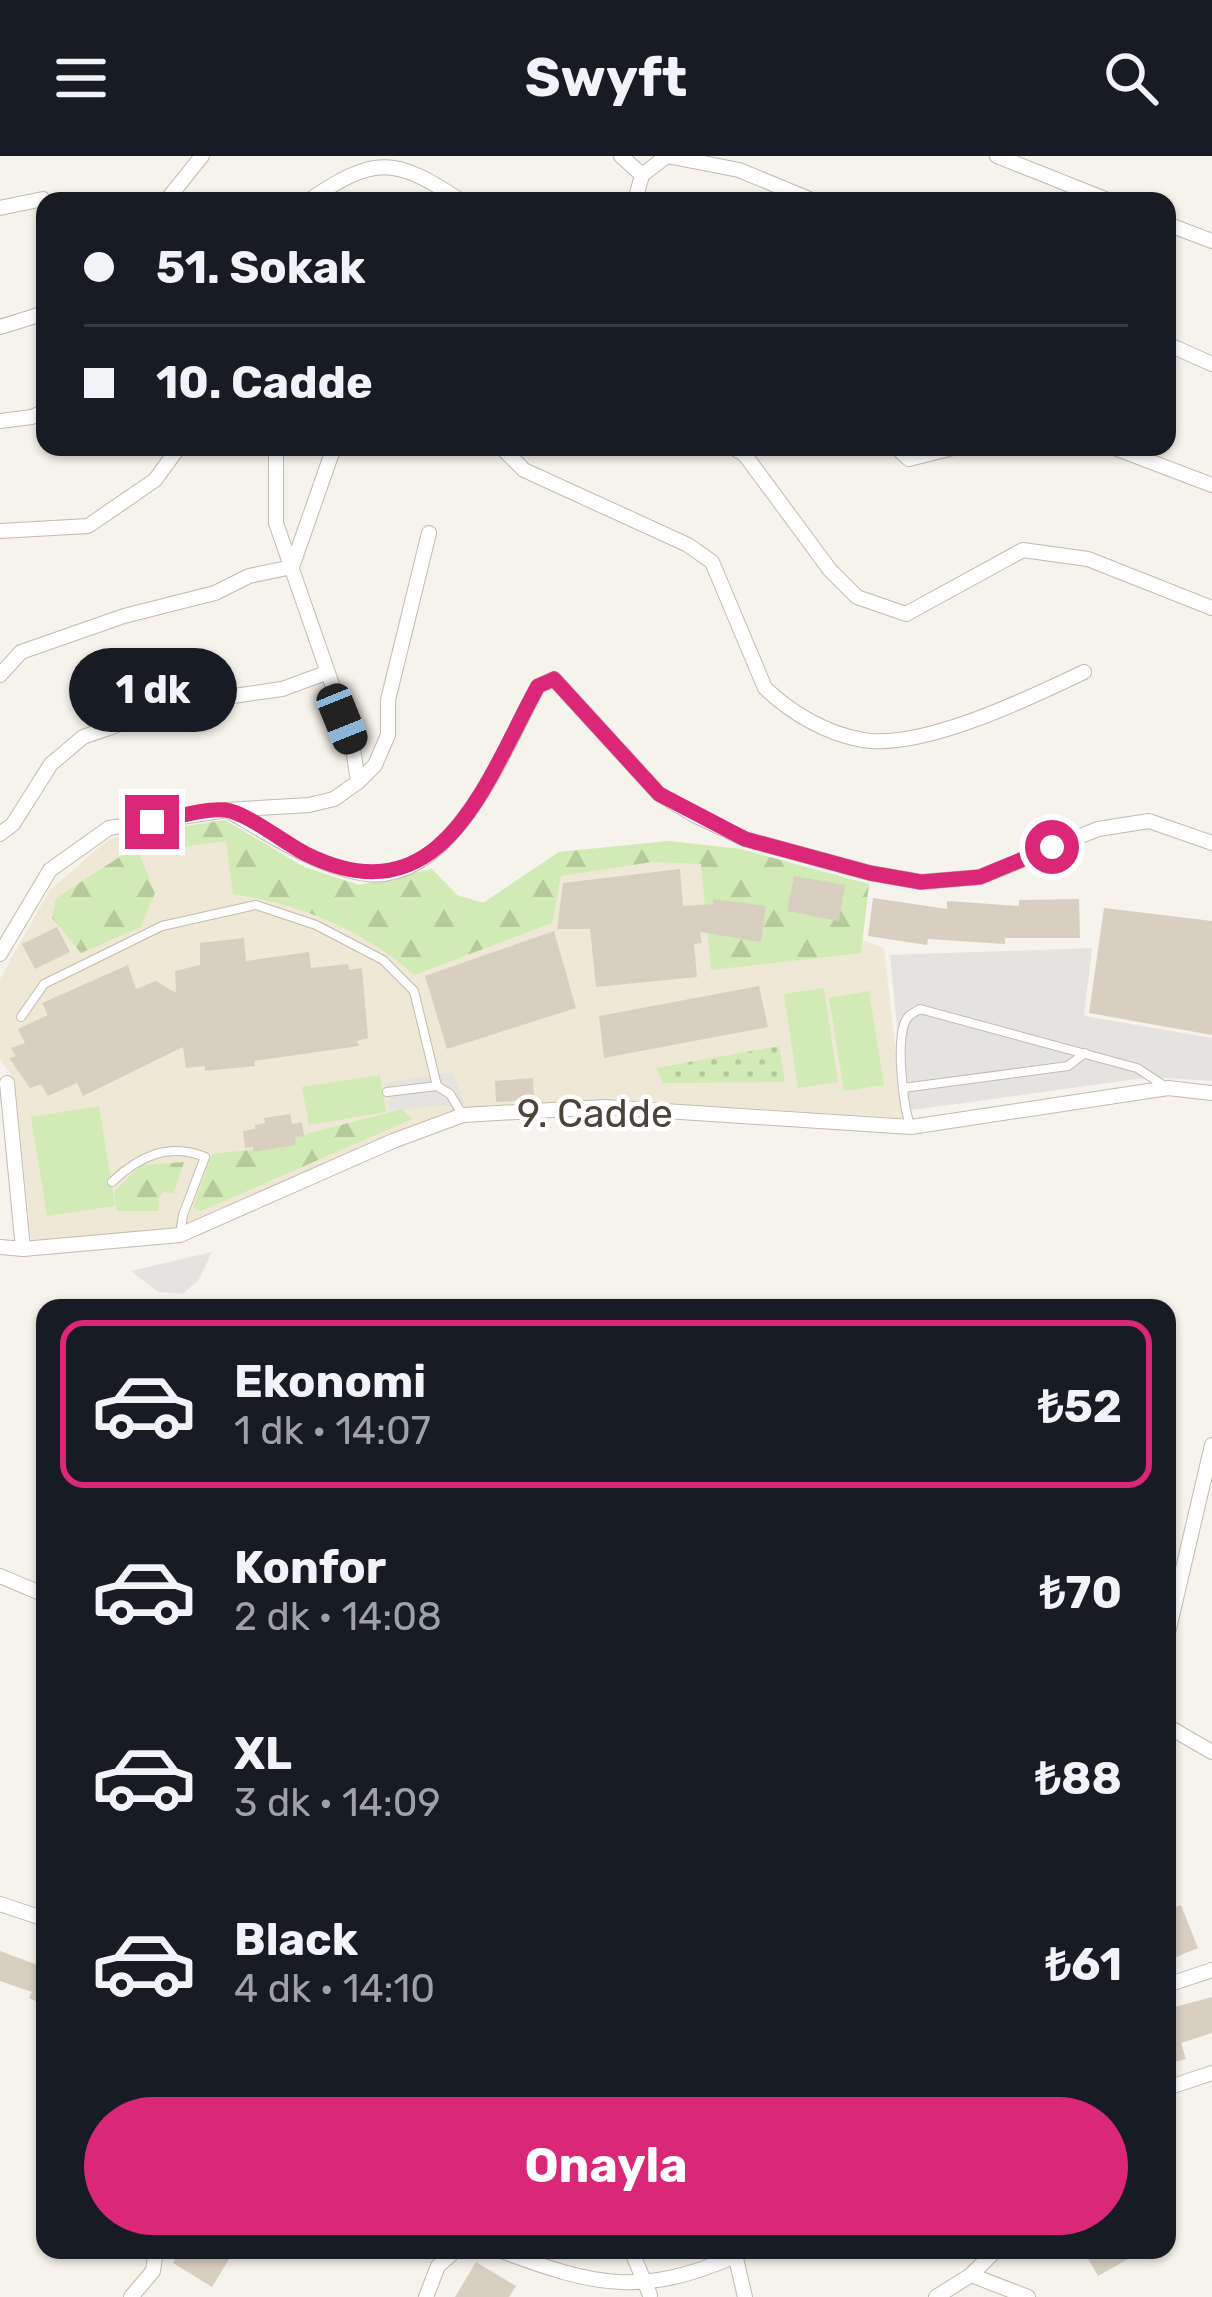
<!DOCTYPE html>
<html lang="tr">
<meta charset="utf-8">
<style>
body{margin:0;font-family:Rubik,sans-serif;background:#242831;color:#f1f3f6;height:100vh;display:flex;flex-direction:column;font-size:45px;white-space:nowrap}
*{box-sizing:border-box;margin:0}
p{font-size:39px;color:#9ea1a6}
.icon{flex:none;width:66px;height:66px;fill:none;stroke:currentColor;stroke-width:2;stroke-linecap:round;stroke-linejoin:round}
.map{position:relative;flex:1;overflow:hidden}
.side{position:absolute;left:36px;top:1143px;width:1140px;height:960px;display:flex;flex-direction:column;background:#171b24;border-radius:24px;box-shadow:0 3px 9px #0004}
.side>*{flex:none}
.banner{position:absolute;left:36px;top:36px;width:1140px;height:264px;border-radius:24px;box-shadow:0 3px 9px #0004;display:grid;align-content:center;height:264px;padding:0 48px;background:#171b24}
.end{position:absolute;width:54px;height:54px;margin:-27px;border:15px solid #db2777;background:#fff;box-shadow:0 0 0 6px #fff}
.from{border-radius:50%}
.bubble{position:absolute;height:84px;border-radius:42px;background:#171b24;box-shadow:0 3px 9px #0004;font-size:39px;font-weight:700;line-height:84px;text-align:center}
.car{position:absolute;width:36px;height:72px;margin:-36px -18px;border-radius:15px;box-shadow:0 0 9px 3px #0007;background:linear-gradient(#222 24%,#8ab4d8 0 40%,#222 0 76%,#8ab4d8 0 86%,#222 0)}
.banner b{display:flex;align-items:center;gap:42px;height:114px;font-size:45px}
.banner b+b{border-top:3px solid #363941}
.banner i{width:30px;height:30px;background:#f1f3f6}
ul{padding:21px 0 0;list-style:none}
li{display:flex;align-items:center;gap:36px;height:168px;margin:0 24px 18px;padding:0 24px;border:6px solid transparent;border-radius:24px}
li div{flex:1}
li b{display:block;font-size:45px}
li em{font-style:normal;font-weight:700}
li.current{border-color:#db2777}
li>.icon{width:108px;height:108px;stroke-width:1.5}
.primary-button{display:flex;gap:24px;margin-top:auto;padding:24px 48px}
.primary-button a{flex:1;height:138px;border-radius:72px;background:#db2777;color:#fff;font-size:48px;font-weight:700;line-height:138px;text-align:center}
header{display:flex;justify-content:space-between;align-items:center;height:156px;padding:0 48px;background:#171b24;font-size:54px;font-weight:700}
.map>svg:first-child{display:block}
</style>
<header><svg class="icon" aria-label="menu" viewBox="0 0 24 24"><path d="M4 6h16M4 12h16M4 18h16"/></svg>Swyft<svg class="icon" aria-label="search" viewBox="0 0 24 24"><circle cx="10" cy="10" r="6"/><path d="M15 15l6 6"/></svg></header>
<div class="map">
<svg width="1212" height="2141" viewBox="0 0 1212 2141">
<defs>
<pattern id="grass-dots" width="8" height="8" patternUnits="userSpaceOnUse" patternTransform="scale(3)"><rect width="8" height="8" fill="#d2eab5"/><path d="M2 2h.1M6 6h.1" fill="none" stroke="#b6ca9c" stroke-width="1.8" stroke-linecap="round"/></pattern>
<pattern id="forest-firs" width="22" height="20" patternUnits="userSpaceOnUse" patternTransform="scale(3)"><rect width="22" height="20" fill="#d2eab5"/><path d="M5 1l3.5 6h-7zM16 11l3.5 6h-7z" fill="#b6ca9c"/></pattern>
</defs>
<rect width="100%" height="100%" fill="#f6f3ec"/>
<polygon fill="#efe8d6" points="225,664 304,711 359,729 432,713 457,739 483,747 559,696 669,685 740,693 869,728 862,784 884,792 903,962 605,943 449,955 178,1073 31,1084 15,925 0,903 0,823 49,735 110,682"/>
<polygon fill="url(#grass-dots)" points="779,890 785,926 663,927 656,912"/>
<g fill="url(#forest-firs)">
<path d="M225,664l79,47 55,18 73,-16 25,26 26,8 76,-51 110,-11 71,8 129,35 -8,69 -150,17 -10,-106 -49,-2 -91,14 -9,47 -138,52c-52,-46 -113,-70 -181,-81l-7,-53 -87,12 16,40 -14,34 -60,26 -29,-35 4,-20 79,-51 -2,-13z"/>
<polygon points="402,953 412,963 201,1055 193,1051 212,998 296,989 295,981"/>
<polygon points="184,1006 174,1037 163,1036 159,1042 158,1055 117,1055 114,1036 141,1009"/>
</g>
<g fill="#d2eab5">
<polygon points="824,832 838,926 798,932 784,838"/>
<polygon points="869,835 884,929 844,935 829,842"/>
<polygon points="380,919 386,956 309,969 302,931"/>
<polygon points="99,950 115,1050 47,1060 31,961"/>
</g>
<g fill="#e5e3e0">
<polygon points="1092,792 1084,860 1212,882 1212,925 1151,921 905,955 890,799"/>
<polygon points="452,916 465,948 390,954 386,927"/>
<polygon points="212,1096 198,1125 182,1138 158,1136 131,1115"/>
</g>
<g fill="#d8cfc1">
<polygon points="680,713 683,750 713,748 713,743 766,750 761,786 700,776 702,787 694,788 697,821 596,831 590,773 557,773 563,727"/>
<polygon points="794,720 845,729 839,765 787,755"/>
<polygon points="873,742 947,753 947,745 1019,750 1019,744 1079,743 1080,782 1005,782 1005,788 928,783 927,789 868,780"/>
<polygon points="1104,752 1212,765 1212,879 1089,857"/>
<polygon points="57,771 70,796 35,813 22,788"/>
<polygon points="554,775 576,852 447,893 425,820"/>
<polygon points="244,782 246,805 309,796 311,812 348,808 349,814 362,812 368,882 357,885 359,890 254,905 255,910 205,915 205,910 186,912 183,891 83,940 77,927 48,940 41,928 30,932 9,902 16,900 11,892 25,887 18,873 48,859 42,847 128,809 136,833 156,825 176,837 175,815 200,809 200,787"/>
<polygon points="759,830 768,871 604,902 599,860"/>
<polygon points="533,922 534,944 496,946 495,925"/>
<polygon points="290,958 292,968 302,966 304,980 295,981 296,989 253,996 253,991 245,992 243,975 255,973 255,969 265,967 264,962"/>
<polygon points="1181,1749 1198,1792 1176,1801 1167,1779 1167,1754"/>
<polygon points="0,1795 43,1811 45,1806 45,1849 29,1842 32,1836 0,1825"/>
<polygon points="1212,1841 1212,1877 1181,1887 1186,1903 1167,1908 1167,1853"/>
<polygon points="180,2094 222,2094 231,2100 212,2131 173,2107"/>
<polygon points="1083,2094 1144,2094 1098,2120"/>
<polygon points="476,2106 516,2130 509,2141 455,2141"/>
</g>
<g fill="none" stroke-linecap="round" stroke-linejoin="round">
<g stroke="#c2bbae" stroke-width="10">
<g id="lane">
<polyline points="21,861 44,828 162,770 256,749 316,769 383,804 414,835 437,930"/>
<polyline points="903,932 1068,910 1085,897"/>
<polyline points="387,936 437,930 450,938 462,958"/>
<path d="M910,969c-7,-21 -14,-82 -5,-103 4,-8 7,-8 15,-13l217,59 26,17"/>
<path d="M112,1026c26,-25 56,-40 93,-25l-22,58 -3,19"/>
</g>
</g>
<g stroke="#c2bbae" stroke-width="16">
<g id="street">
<polyline points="621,0 642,19"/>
<polyline points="997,0 1110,45"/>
<polyline points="166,45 202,0"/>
<path d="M308,45c66,-45 86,-45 153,0"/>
<polyline points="635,45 642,19 667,0 739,14 814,45"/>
<polyline points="0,52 43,43"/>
<polyline points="1167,68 1212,85"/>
<polyline points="0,171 45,157"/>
<polyline points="1167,188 1212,208"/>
<polyline points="0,265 32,261 45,255"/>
<path d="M501,291l23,23 164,75 24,17 53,126c26,25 62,46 98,52 59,10 167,-42 221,-68"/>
<polyline points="732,291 745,299 830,414 857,441 906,458 1023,394 1088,403 1212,452"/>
<polyline points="896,291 909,303 957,291"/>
<polyline points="1112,291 1212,329"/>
<polyline points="0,375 88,370 155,324 179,291"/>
<polyline points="0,519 21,496 124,460 215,437 249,420 292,411 334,291"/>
<polyline points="358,626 375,609 388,579 388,544 429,377"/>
<path d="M227,654c42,24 85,54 133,63 92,17 144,-125 178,-187l16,-7 105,115 35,21 51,24 125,34 51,9 59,-5 118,-48 51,-8 63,22"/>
<polyline points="0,678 13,668 51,608 83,581 178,548 282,533 326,517"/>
<polyline points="0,798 50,714 109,672 227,654 309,649 334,643 358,626 352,586 276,367 276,291"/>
<polyline points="7,927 23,1093"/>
<polyline points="0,1091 23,1093 180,1079 393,985 463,959 605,951 911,971 1168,932 1212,937"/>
<polyline points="0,1420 45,1439"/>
<polyline points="1167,1481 1212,1289"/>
<polyline points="1167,1570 1212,1596"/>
<polyline points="0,1748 45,1763"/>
<polyline points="1167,1829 1212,1814"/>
<polyline points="1167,1932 1212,1917"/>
<path d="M499,2094c95,36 143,47 236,6"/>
<polyline points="631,2094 650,2139"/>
<polyline points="734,2094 745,2141"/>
<polyline points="971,2119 1028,2141"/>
<polyline points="131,2141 153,2115 156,2094"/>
<polyline points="426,2141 438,2110 456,2094"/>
<polyline points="936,2141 971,2119 996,2094"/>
</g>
</g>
<use href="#lane" stroke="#fff" stroke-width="8"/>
<use href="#street" stroke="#fff" stroke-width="14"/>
</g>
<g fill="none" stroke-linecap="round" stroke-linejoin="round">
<path stroke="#db2777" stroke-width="15" d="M152,666c22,-4 51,-14 73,-12 21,2 61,34 81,44 137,68 180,-74 232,-168l16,-7 105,115 86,45 125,34 51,9 59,-5 72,-30"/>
</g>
<g text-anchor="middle" stroke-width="9" stroke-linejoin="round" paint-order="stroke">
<g font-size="39" fill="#4b4439" stroke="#fff">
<text x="595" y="971">9. Cadde</text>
</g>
</g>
</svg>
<i class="end from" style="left:1052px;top:691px"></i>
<i class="end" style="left:152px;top:666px"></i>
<div class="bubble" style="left:69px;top:492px;width:168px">1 dk</div>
<i class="car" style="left:342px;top:563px;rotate:158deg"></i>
<div class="banner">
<b><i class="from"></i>51. Sokak</b>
<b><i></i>10. Cadde</b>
</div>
<section class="side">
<ul>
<li class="current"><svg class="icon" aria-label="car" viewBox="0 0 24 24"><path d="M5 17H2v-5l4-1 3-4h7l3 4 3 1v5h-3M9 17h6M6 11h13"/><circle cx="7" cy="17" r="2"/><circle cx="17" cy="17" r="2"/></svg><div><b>Ekonomi</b><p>1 dk · 14:07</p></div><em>₺52</em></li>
<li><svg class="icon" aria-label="car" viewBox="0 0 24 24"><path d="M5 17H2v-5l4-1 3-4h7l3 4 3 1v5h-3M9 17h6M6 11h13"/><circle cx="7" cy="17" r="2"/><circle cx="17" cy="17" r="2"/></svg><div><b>Konfor</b><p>2 dk · 14:08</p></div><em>₺70</em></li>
<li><svg class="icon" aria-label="car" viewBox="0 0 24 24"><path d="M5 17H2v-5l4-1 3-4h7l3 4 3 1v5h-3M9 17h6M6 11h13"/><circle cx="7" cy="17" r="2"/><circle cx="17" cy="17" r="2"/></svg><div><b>XL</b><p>3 dk · 14:09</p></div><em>₺88</em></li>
<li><svg class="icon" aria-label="car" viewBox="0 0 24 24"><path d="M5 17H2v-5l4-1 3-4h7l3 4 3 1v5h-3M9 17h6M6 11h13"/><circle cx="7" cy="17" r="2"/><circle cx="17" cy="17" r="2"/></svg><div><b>Black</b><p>4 dk · 14:10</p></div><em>₺61</em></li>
</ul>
<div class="primary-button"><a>Onayla</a></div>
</section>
</div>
